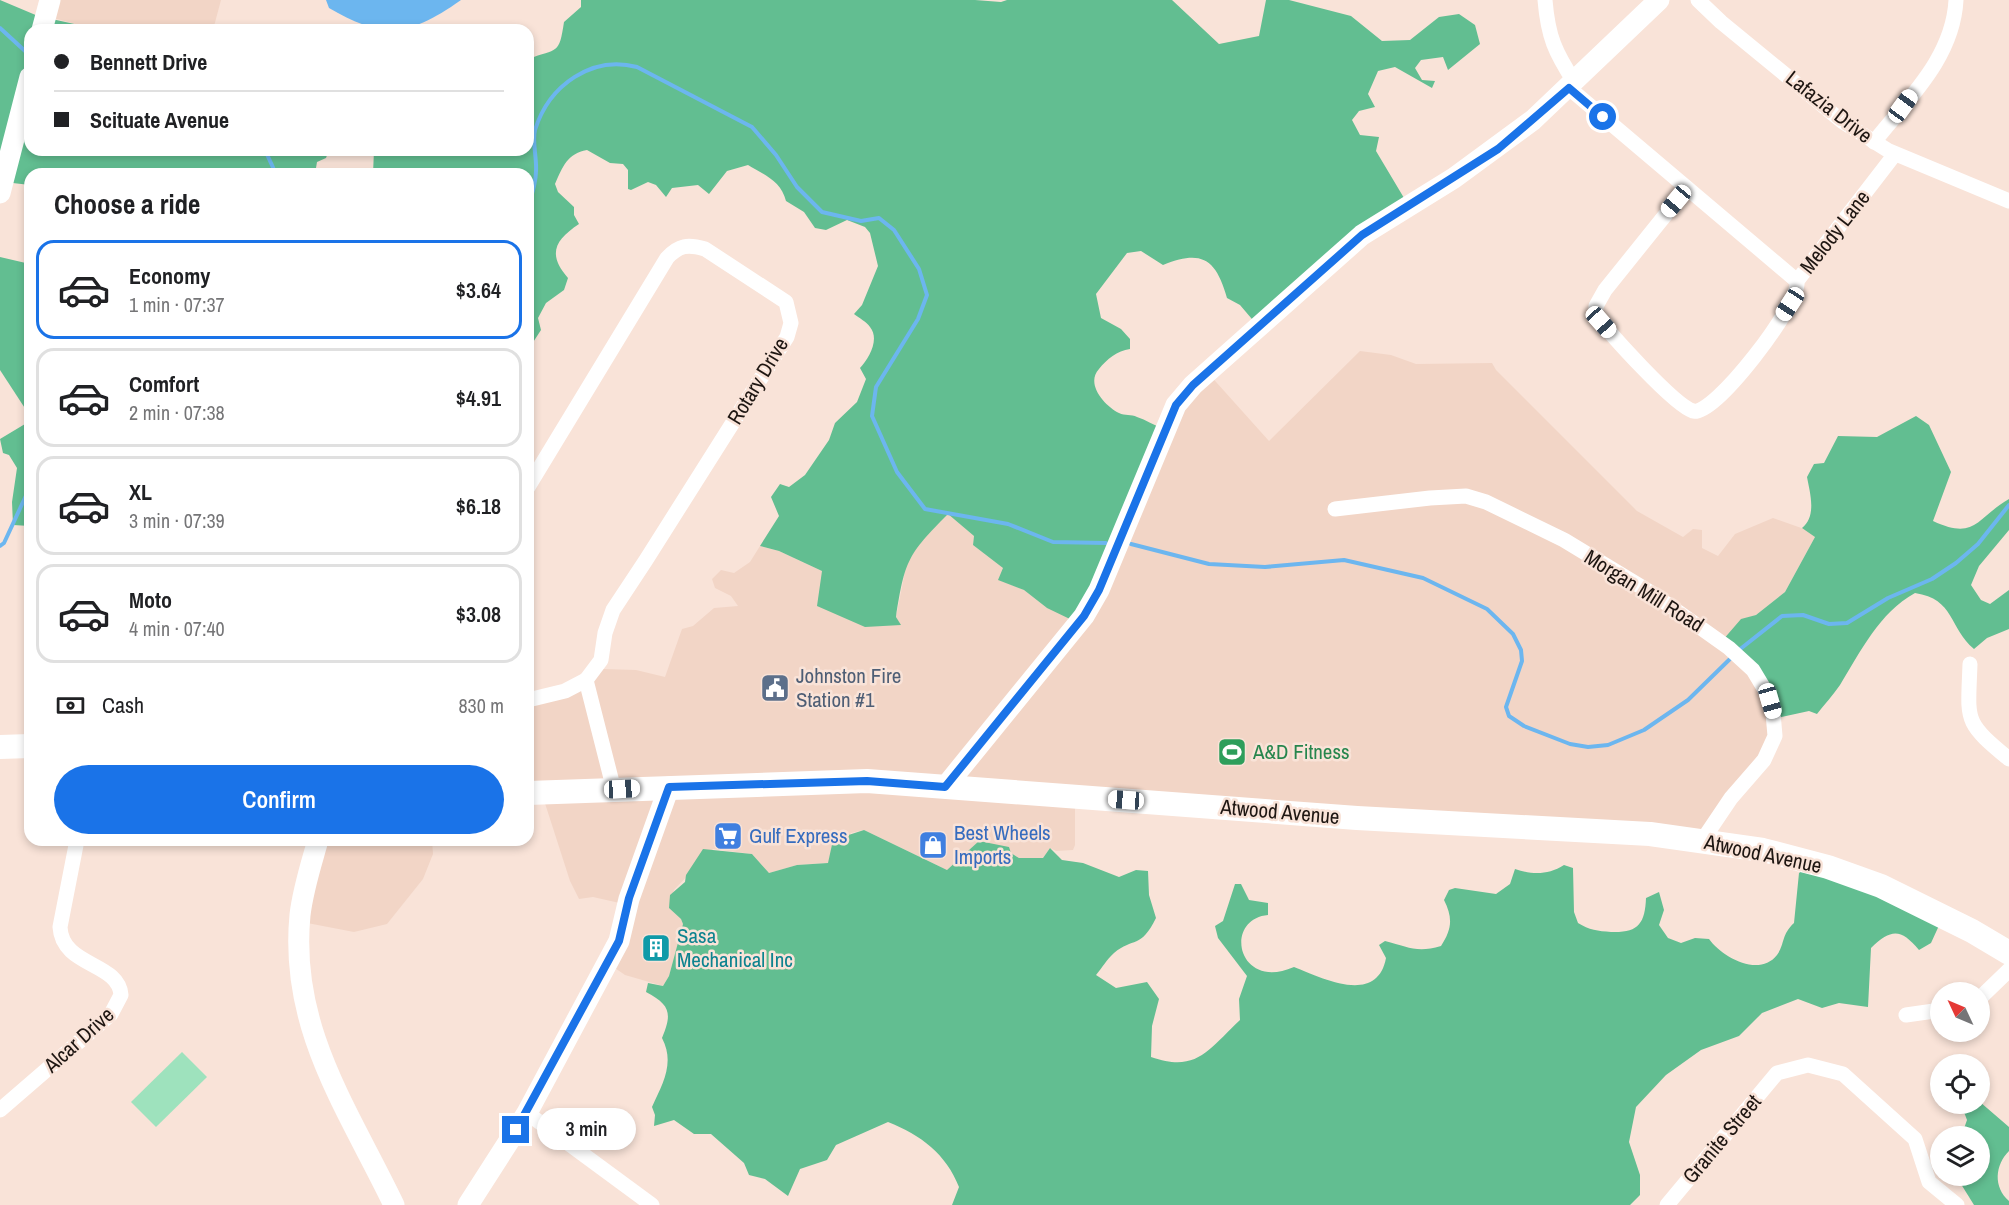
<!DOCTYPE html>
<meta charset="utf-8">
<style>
body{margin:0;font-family:"Archivo Narrow",sans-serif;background:#f2f2f2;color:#202124;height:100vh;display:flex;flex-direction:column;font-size:22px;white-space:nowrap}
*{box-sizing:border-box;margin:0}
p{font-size:20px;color:#757577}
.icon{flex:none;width:33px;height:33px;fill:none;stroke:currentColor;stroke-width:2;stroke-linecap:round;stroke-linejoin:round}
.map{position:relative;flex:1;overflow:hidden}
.sheet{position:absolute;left:24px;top:168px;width:510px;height:678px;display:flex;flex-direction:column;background:#fff;border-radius:18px;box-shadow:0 3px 9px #0003}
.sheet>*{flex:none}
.banner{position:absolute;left:24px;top:24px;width:510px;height:132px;border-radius:18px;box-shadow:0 3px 9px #0003;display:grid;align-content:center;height:132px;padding:0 30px;background:#fff}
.needle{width:39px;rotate:314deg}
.fabs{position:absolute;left:1930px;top:982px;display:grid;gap:12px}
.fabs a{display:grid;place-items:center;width:60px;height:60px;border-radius:50%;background:#fff;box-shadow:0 3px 9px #0003;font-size:30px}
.end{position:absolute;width:27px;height:27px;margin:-14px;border:8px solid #1a73e8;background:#fff;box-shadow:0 0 0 3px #fff}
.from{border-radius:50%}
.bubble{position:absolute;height:42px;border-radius:21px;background:#fff;box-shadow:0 3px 9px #0003;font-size:20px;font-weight:600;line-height:42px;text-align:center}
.car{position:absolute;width:18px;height:36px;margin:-18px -9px;border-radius:8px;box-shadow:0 0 4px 2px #0007;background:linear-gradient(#fff 24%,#345 0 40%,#fff 0 76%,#345 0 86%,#fff 0)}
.banner b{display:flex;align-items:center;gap:21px;height:57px;font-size:22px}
.banner b+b{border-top:2px solid #e0e0e0}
.banner i{width:15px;height:15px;background:#202124}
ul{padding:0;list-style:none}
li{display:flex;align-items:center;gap:18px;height:99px;margin:0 12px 9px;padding:0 18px;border:3px solid #e0e0e0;border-radius:18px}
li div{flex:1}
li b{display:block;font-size:22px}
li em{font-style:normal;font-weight:600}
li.active{border-color:#1a73e8}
li>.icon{width:54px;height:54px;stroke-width:1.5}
h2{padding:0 30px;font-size:27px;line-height:72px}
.pay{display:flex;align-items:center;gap:15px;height:66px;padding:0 30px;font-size:22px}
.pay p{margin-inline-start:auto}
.action{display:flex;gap:12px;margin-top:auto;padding:12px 30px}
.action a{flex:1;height:69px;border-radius:36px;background:#1a73e8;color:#fff;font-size:24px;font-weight:600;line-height:69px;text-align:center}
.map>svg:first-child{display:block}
</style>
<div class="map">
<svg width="2009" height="1205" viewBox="0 0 2009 1205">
<rect width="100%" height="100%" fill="#f9e3d8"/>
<g fill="#f2d5c6">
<polygon points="49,0 221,0 213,30 83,30 79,25 50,17"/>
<polygon points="1360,351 1391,355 1416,364 1492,363 1496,370 1637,511 1683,537 1693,529 1702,530 1702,548 1718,556 1735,534 1773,518 1807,530 1815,537 1785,592 1756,615 1741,620 1751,668 1775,731 1707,831 1075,797 1075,845 1073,850 1056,851 1050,848 1043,858 1019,858 1011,853 947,870 864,830 851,833 828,863 797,865 769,873 752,854 713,849 674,890 669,908 681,919 683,924 669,976 663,986 625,975 609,964 624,904 593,897 579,899 570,881 542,794 528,791 528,698 603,669 636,670 665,677 682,629 693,626 714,608 738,606 731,596 715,588 712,579 721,570 734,573 750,562 760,546 779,551 822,571 900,625 896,617 907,561 921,541 948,514 974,536 973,545 1004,568 999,580 1024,590 1047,608 1163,433 1208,373 1269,441"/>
<polygon points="319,840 432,840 433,854 423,879 387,924 354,932 302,922"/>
</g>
<polygon fill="#9ee2bd" points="182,1052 207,1077 156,1127 131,1102"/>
<g fill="#62be91">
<polygon points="0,0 38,16 79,25 83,30 30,30 30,150 329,150 326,158 317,162 315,174 30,174 30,185 4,182 0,189"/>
<path d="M581,0h394l26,2 6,-2h165l47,44 40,-8 7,-36h23l62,16 31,25 28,-1 29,-23 20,-3 16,11 5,19 -32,26 -5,-13 -22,3 -6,8 7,12 13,1 -3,7 -37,-21 -17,4 -10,23 7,13 -16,4 -7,9 8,15 19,2 -3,14 31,52 -150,122 -17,-20 -13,-7c-11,-39 -25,-49 -64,-33l-22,-14 -14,2 -31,41 5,24 20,11 9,10v10c-13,2 -23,10 -31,20 -14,15 6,37 20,44 6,3 12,1 18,4 9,3 17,8 26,12l-89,192 -27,-13 -23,-18 -26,-10 5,-12 -30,-23 1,-9 -26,-22c-41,41 -43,47 -52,103l5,8 -36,2 -48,-21 5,-35 -43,-20 -19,-5 19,-30 -8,-19 9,-13 9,3 16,-12 24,-35 6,-17 22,-21 9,-23 -6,-11c9,-9 20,-29 10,-41 -3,-5 -11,-9 -16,-13l8,-9 16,-39 -8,-33 -5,-6 -18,-7 -21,10 -11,-2 -11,-16 -18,-11c-5,-20 -21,-26 -38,-36l-21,6 -18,23 -11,-9 -26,3 -6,9 -10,-12 -8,-3 -17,8 -3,-1v-19l-5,-6 -13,-1 -23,-13c-20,4 -24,16 -32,34l3,8 16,15v8l5,9c-24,16 -32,30 -11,54l-4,12 -18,13 -8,15 3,12 -13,20v-176h-155l1,-24h154v-91c30,-11 31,-4 36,-37l17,-15z"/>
<polygon points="0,257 30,264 30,416 0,370"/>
<path d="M1916,416l13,9 22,47 -18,49c43,20 43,-3 76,-22v31l-30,36 -8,19 10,15 9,4 19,-14v39l-22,9 -13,11c-25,-21 -19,-50 -59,-56 -36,20 -54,58 -75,92 -7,10 -16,20 -23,29l-8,-3 -32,7 -10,-27 -45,-50 19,-22 15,-4 29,-23 30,-55 -13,-9c15,-12 8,-35 5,-51l7,-13 10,-1 14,-27 39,1z"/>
<polygon points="30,421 30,526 13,525 12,502 17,468 9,455 3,453 0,439"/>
<path d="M864,830l83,40 32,-29 30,6 2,6 8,5h24l7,-10 12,12 21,3 36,14 17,-7 12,1 1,24 7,23c-15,31 -23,19 -42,35 -7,6 -12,15 -18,22l20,13 31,-6 12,17 -7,27 -1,31c46,16 57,-7 89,-37l-1,-21 8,-23 -29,-38 -3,-12 8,-5 12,-37h6l8,16 19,3v12c-45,4 -31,77 26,52 28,11 83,39 92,-9l-7,-13 6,-4c23,6 32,12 56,5 11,-17 12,-28 3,-46l5,-10 6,-2 41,6 14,-10 5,-15c18,6 33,6 49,-4l9,3 1,44 4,11c11,7 20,8 33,9 27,1 34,-8 35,-34l13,-6 5,18 -5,15 9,13 13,5 14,-5 14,1c13,18 50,39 68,16 8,-11 4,-20 17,-32l5,-50 15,-10 128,56 -11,24 -12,7c-18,-21 -27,-22 -48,-2l-3,59 -29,-4 -17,5 -24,-9 -36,14 -23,23 -38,14 -35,25 -30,32 -7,35 11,33v20l-10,10h-678l7,-18c-13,-33 -38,-52 -71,-65l-52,23 -9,15 -27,9 -12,27 -23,-17 -16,-4 -5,-12 -33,-29h-17l-20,-14 -20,6 1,-11 -3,-8c11,-24 23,-44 10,-69 10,-24 9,-33 -16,-46l2,-9 15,3 6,-10 14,-52 -2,-5 -12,-11 1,-13 15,-13 1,-7 17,-26 49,5 17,19 28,-8 31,-2 5,-23z"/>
<path d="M1980,1102l29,25v24c-14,14 -16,36 0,50v4h-35l-18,-29h24v-39h-19l6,-17 -6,-16z"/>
</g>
<path fill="#6cb6ef" d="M326,0h135c-51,36 -78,40 -132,8z"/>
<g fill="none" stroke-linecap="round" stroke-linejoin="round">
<g stroke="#6cb6ef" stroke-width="4">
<polyline points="0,28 25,51"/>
<polyline points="265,150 276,174"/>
<path d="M528,206c4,-11 8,-23 8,-35 1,-13 -4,-29 -1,-41 14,-45 57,-75 102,-63l115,60 24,28 21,32 25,25 39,9 18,-3 15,12 25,39 8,26 -9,24 -42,68 -4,29 25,56 28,37 83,15 45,18 53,1"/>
<polyline points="1131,544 1209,564 1265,567 1344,560 1423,578 1487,609 1513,634 1521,650 1522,661 1506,707 1509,716 1524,726 1570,744 1588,747 1608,745 1644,730 1688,700 1732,657"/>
<polyline points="0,546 4,543 30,487"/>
<polyline points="1739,650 1782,616 1803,615 1829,624 1847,623 1888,598 1932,579 1956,563 1978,544 2009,505"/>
</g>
<g stroke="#fff" stroke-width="15">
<path d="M1545,0c3,37 10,52 30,83"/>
<polyline points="1698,0 1721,22 1843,122 1889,151 2009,201"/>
<polyline points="1569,88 1797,281"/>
<path d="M1874,142c34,-43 79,-84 82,-142"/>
<path d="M1687,188l-82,102 -9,16v9c14,19 78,90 97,96 20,7 109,-109 104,-130l98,-127"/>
<path d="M528,487l139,-229c12,-13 21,-14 38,-9l81,53 5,21 -4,14 -141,223 -33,50 -8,23 -4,27 -15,20 28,110"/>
<polyline points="1335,509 1430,498 1466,496 1486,502 1564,540 1653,594 1729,648 1753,670 1765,690 1773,713 1775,736 1764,760 1731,798 1702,841"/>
<path d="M1970,664c-2,58 -7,57 39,95"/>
<polyline points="528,700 565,691 586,680"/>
<polyline points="1980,998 2009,970"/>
<polyline points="1906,1015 1941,1010"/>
<path d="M0,1110l111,-96 10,-19c-2,-33 -59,-28 -61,-68l17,-87"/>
<polyline points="527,1113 652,1205"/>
<polyline points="1667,1205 1777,1073 1808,1065 1843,1074 1915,1139 1929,1182 1957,1205"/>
</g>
<g stroke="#fff" stroke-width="21">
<polyline points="42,30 50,0"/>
<polyline points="0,193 30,77"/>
<polyline points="945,787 1084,616 1099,590 1176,405 1193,385 1362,235 1454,178 1533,120 1659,0"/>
<path d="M318,840c-7,25 -15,49 -18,75 -11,113 48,194 94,290"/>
<polyline points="468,1205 527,1113 619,941 629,899 669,787"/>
</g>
<g stroke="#fff" stroke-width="24">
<polyline points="0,747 30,746"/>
<polyline points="528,793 867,781 1357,818 1650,834 1763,850 1828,867 1881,886 1972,931 2009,953"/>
</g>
</g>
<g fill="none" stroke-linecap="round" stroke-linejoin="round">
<polyline stroke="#1a73e8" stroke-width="8" points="516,1130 619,941 629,898 669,787 867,781 945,787 1084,616 1099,590 1176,405 1193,385 1362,235 1498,149 1569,88 1603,117"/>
</g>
<defs>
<g id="civic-square" transform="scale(1.5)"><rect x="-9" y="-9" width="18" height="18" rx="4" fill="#5c6f8a" stroke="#f9e3d8"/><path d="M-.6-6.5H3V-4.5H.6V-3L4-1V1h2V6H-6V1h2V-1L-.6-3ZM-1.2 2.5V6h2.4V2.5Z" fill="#fff"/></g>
<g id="stadium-square" transform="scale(1.5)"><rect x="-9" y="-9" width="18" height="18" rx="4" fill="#2e9e5b" stroke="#f9e3d8"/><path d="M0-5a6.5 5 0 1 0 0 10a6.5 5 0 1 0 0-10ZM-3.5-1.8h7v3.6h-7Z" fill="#fff"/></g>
<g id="supermarket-square" transform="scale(1.5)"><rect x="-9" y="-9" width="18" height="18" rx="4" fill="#3f7fe0" stroke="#f9e3d8"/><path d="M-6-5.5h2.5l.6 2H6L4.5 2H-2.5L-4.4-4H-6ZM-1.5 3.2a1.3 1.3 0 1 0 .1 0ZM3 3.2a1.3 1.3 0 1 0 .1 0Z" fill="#fff"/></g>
<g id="shop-square" transform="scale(1.5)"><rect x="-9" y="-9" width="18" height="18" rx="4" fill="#3f7fe0" stroke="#f9e3d8"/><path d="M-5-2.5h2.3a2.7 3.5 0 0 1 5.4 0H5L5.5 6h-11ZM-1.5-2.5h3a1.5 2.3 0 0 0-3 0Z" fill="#fff"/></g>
<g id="building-square" transform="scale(1.5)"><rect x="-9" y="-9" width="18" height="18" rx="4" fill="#0f9aa8" stroke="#f9e3d8"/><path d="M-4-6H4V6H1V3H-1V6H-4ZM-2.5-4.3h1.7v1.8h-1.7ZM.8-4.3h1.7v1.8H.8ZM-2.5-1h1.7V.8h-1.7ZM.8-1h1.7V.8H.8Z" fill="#fff"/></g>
</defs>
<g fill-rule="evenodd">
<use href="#civic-square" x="775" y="688"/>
<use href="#stadium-square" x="1232" y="752"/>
<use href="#supermarket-square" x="728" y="836"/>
<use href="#shop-square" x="933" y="845"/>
<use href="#building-square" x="656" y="948"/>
</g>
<g text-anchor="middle" stroke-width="5" stroke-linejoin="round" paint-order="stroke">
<g font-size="21" fill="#1e1612" stroke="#f9e3d8">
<text transform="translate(1829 107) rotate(38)" y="7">Lafazia Drive</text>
<text transform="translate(1835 232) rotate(-52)" y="7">Melody Lane</text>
<text transform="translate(758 381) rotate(-59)" y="7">Rotary Drive</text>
<text transform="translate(1644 591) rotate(32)" y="7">Morgan Mill Road</text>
<text transform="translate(1280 812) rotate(5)" y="7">Atwood Avenue</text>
<text transform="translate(1763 854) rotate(12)" y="7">Atwood Avenue</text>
<text transform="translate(79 1040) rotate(-42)" y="7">Alcar Drive</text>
<text transform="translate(1722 1139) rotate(-50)" y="7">Granite Street</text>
</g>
<g font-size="21" fill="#4e5e75" stroke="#f9e3d8" text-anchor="start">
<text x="796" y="683">Johnston Fire<tspan x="796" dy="24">Station #1</tspan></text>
</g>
<g font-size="21" fill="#27864d" stroke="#f9e3d8" text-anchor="start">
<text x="1253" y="759">A&amp;D Fitness</text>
</g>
<g font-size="21" fill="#366cbe" stroke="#f9e3d8" text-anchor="start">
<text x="954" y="840">Best Wheels<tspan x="954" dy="24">Imports</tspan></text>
<text x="749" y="843">Gulf Express</text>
</g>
<g font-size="21" fill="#0d838f" stroke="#f9e3d8" text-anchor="start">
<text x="677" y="943">Sasa<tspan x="677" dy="24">Mechanical Inc</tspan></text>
</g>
</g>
</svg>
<div class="fabs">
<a><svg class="needle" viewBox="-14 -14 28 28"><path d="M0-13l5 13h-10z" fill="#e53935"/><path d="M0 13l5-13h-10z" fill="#757577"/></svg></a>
<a><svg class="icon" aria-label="locate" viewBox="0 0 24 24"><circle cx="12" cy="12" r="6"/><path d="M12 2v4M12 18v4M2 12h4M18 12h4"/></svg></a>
<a><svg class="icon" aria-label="layers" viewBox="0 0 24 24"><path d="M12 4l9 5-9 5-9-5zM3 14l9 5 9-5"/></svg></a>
</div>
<i class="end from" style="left:1603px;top:117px"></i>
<i class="end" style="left:516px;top:1130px"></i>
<div class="bubble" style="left:537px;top:1108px;width:99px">3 min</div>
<i class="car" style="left:1903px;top:106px;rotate:36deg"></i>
<i class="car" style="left:1676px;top:201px;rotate:220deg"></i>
<i class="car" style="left:1790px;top:304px;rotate:213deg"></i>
<i class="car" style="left:1601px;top:322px;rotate:138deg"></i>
<i class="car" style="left:1770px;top:701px;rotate:164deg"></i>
<i class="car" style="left:622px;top:789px;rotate:87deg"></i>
<i class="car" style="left:1126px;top:800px;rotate:274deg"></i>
<div class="banner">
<b><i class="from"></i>Bennett Drive</b>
<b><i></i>Scituate Avenue</b>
</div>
<section class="sheet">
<h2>Choose a ride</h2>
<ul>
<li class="active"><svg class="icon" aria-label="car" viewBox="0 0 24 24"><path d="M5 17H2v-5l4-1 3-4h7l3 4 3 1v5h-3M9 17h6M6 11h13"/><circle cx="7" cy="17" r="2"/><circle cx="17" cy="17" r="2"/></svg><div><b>Economy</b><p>1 min · 07:37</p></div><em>$3.64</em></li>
<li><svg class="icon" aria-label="car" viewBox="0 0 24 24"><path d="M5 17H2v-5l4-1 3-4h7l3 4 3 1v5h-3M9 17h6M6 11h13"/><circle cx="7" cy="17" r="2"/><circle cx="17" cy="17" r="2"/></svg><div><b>Comfort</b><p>2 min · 07:38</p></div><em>$4.91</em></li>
<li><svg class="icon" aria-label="car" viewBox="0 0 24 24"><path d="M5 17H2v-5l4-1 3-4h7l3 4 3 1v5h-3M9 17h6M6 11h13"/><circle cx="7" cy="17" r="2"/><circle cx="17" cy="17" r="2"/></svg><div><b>XL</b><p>3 min · 07:39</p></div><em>$6.18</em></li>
<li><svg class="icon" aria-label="car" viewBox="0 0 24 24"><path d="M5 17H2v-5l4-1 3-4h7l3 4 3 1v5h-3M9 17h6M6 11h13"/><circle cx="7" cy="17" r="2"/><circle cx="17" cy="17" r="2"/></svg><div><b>Moto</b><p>4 min · 07:40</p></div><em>$3.08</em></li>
</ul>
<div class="pay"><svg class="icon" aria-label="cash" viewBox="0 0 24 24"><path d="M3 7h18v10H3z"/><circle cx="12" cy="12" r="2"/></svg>Cash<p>830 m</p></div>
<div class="action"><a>Confirm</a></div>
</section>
</div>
